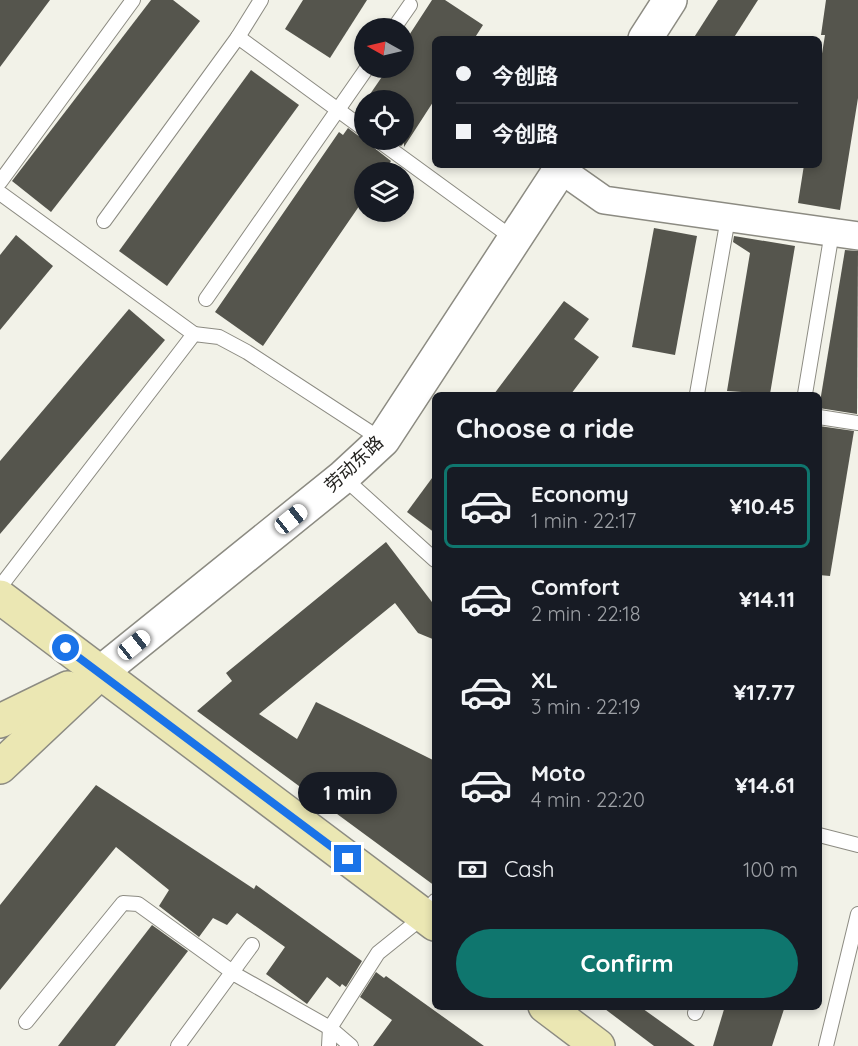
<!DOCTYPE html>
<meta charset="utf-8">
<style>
body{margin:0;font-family:Quicksand,"Noto Sans SC",sans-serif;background:#20242c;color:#f1f3f6;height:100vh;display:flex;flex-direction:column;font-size:22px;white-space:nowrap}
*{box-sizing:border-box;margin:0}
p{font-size:20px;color:#9ea1a6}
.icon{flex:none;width:33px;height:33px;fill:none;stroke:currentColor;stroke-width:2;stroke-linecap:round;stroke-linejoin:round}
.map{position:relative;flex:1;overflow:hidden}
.sheet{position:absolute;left:432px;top:392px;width:390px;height:618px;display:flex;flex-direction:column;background:#171b24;border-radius:9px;box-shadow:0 3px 9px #0003}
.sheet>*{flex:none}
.guide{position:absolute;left:432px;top:36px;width:390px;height:132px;border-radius:9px;box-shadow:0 3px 9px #0003;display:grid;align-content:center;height:132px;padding:0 24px;background:#171b24}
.needle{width:39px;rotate:278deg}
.controls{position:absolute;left:354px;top:18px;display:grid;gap:12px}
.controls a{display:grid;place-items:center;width:60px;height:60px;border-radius:50%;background:#171b24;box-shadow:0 3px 9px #0003;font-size:30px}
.end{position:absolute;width:27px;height:27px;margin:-14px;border:8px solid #1a73e8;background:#fff;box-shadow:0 0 0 3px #fff}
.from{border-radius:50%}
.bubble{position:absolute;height:42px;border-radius:21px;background:#171b24;box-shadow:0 3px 9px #0003;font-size:20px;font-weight:700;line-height:42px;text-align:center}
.car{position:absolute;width:18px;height:36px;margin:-18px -9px;border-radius:8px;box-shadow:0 0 4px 2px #0007;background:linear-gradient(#fff 24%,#345 0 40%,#fff 0 76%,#345 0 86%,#fff 0)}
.guide b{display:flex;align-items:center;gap:21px;height:57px;font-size:22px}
.guide b+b{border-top:2px solid #363941}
.guide i{width:15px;height:15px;background:#f1f3f6}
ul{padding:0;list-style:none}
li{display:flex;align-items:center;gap:18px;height:84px;margin:0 12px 9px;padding:0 12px;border:3px solid transparent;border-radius:9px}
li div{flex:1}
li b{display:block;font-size:22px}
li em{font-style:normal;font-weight:700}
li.active{border-color:#0f766e}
li>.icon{width:54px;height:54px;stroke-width:1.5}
h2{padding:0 24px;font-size:27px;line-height:72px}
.pay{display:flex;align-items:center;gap:15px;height:66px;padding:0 24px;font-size:22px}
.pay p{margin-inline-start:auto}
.action{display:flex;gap:12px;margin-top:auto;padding:12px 24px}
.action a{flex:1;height:69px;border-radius:36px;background:#0f766e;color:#fff;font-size:24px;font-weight:700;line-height:69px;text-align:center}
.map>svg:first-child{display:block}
</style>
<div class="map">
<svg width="858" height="1046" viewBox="0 0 858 1046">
<rect width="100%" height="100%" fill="#f2f2e8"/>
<g fill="#55554d">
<polygon points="0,0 50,0 0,67"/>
<polygon points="151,0 173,0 200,21 51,212 12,181"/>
<polygon points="303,0 367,0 330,58 285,29"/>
<polygon points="432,0 445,0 483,25 474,39 435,39 435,99 404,147 404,143 401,146 393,140 404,140 404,100 366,100 388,68 404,68 404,43"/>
<polygon points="718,0 758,0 733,39 693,39"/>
<polygon points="826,0 858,0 858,98 840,210 798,203 804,165 819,165 819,72 825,35 821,35"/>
<polygon points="251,70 299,105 167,286 119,251"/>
<polygon points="348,128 364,140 369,140 373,147 391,161 383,172 364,172 364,199 263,346 215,312 339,132 343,135"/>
<polygon points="654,228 697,236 675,355 632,347"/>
<polygon points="16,235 53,266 0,330 0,255"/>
<polygon points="734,236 795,246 770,394 727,391 750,253 733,242"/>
<polygon points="845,250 858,251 857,414 819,408"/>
<polygon points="564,301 589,319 574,339 599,357 571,394 494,394"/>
<polygon points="129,309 165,340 0,534 0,461"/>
<polygon points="819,426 854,431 830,576 819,575"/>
<polygon points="435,474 435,533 407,512"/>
<polygon points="386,542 435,606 435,640 418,633 395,603 259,714 297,739 316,702 435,761 435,886 197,711 232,681 226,673"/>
<polygon points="96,785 254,889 256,885 362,961 346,987 342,984 340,987 327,977 307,1004 266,974 285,947 237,913 227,925 213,918 199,937 159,906 169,890 116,847 0,990 0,905"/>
<polygon points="152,925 188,951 115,1046 58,1046"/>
<polygon points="376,972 384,978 386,976 484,1046 373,1046 392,1020 360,997"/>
<polygon points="601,1006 639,1006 695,1046 654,1046"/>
<polygon points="725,1006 785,1006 772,1046 713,1046"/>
</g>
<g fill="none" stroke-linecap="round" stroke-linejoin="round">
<g stroke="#8c8b82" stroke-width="16">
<g id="service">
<polyline points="394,28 410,5"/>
<polyline points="238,37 364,129"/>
<polyline points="378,140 514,239"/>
<polyline points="0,182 133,0"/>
<polyline points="0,193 194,334"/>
<polyline points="104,221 238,37 261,0"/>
<polyline points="206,299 367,68"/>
<polyline points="697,394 728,218"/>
<polyline points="805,394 832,232"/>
<polyline points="819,417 858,423"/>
<polyline points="343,477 435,560"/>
<polyline points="0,587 194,334 219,337 247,352 382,440"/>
<polyline points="819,835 858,845"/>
<polyline points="695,1013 698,1006"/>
<polyline points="26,1022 123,903 138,904 238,976 330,1028 351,1046"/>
<polyline points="178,1046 252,945"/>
<polyline points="329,1046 330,1028 378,953 424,916 435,901"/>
<polyline points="826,1046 858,914"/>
</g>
</g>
<g stroke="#8c8b82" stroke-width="30">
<polyline id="minor" points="560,169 604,200 858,236"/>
</g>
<g stroke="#8c8b82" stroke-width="36">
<g id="tertiary">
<polyline points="645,39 670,0"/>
<polyline points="100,673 343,477 383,440 563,165"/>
</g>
</g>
<g stroke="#8c8b82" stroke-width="36">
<g id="secondary">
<polyline points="0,597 435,924"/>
<polyline points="0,721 68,688"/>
<polyline points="0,767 100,673"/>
<polyline points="545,1006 598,1046"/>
</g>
</g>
<use href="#service" stroke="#fff" stroke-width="14"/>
<use href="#minor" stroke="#fff" stroke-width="27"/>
<use href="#tertiary" stroke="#fff" stroke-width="33"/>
<use href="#secondary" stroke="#ebe7b3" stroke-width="33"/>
</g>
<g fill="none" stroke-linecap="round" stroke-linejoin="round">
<polyline stroke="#1a73e8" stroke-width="8" points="66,648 348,859"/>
</g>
<g text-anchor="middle" stroke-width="6" stroke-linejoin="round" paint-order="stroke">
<g font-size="18" fill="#22211e" stroke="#fff">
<text transform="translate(354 464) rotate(-43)" y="6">劳动东路</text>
</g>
</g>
</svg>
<div class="controls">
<a><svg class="needle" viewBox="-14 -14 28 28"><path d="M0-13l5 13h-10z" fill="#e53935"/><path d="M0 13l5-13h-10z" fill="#9ea1a6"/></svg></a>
<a><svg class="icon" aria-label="locate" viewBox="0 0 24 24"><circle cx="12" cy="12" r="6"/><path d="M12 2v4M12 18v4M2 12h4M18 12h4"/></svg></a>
<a><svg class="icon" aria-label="layers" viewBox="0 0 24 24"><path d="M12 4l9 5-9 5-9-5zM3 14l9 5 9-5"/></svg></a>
</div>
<i class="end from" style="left:66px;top:648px"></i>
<i class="end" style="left:348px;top:859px"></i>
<div class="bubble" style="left:298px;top:772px;width:99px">1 min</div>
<i class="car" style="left:291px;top:519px;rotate:51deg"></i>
<i class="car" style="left:134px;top:645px;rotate:51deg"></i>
<div class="guide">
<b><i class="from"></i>今创路</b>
<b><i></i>今创路</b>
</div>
<section class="sheet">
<h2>Choose a ride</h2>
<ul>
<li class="active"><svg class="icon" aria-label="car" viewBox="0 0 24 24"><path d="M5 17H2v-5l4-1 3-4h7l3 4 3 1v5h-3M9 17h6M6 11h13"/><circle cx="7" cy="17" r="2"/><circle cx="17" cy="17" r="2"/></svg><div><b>Economy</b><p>1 min · 22:17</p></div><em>¥10.45</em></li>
<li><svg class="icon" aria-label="car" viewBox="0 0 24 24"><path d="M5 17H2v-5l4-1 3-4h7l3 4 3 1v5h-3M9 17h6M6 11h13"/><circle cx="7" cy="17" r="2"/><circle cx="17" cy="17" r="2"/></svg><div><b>Comfort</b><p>2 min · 22:18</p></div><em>¥14.11</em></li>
<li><svg class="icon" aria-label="car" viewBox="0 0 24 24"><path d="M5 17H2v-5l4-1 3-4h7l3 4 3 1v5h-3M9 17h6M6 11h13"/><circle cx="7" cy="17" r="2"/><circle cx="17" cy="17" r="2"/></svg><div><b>XL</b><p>3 min · 22:19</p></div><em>¥17.77</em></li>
<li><svg class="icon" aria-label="car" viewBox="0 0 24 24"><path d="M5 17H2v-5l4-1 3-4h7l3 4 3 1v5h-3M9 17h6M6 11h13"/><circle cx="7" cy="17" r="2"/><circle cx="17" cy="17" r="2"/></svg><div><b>Moto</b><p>4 min · 22:20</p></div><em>¥14.61</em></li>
</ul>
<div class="pay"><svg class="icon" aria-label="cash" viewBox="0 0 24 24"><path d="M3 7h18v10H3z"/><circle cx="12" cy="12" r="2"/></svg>Cash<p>100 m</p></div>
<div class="action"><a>Confirm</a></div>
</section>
</div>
